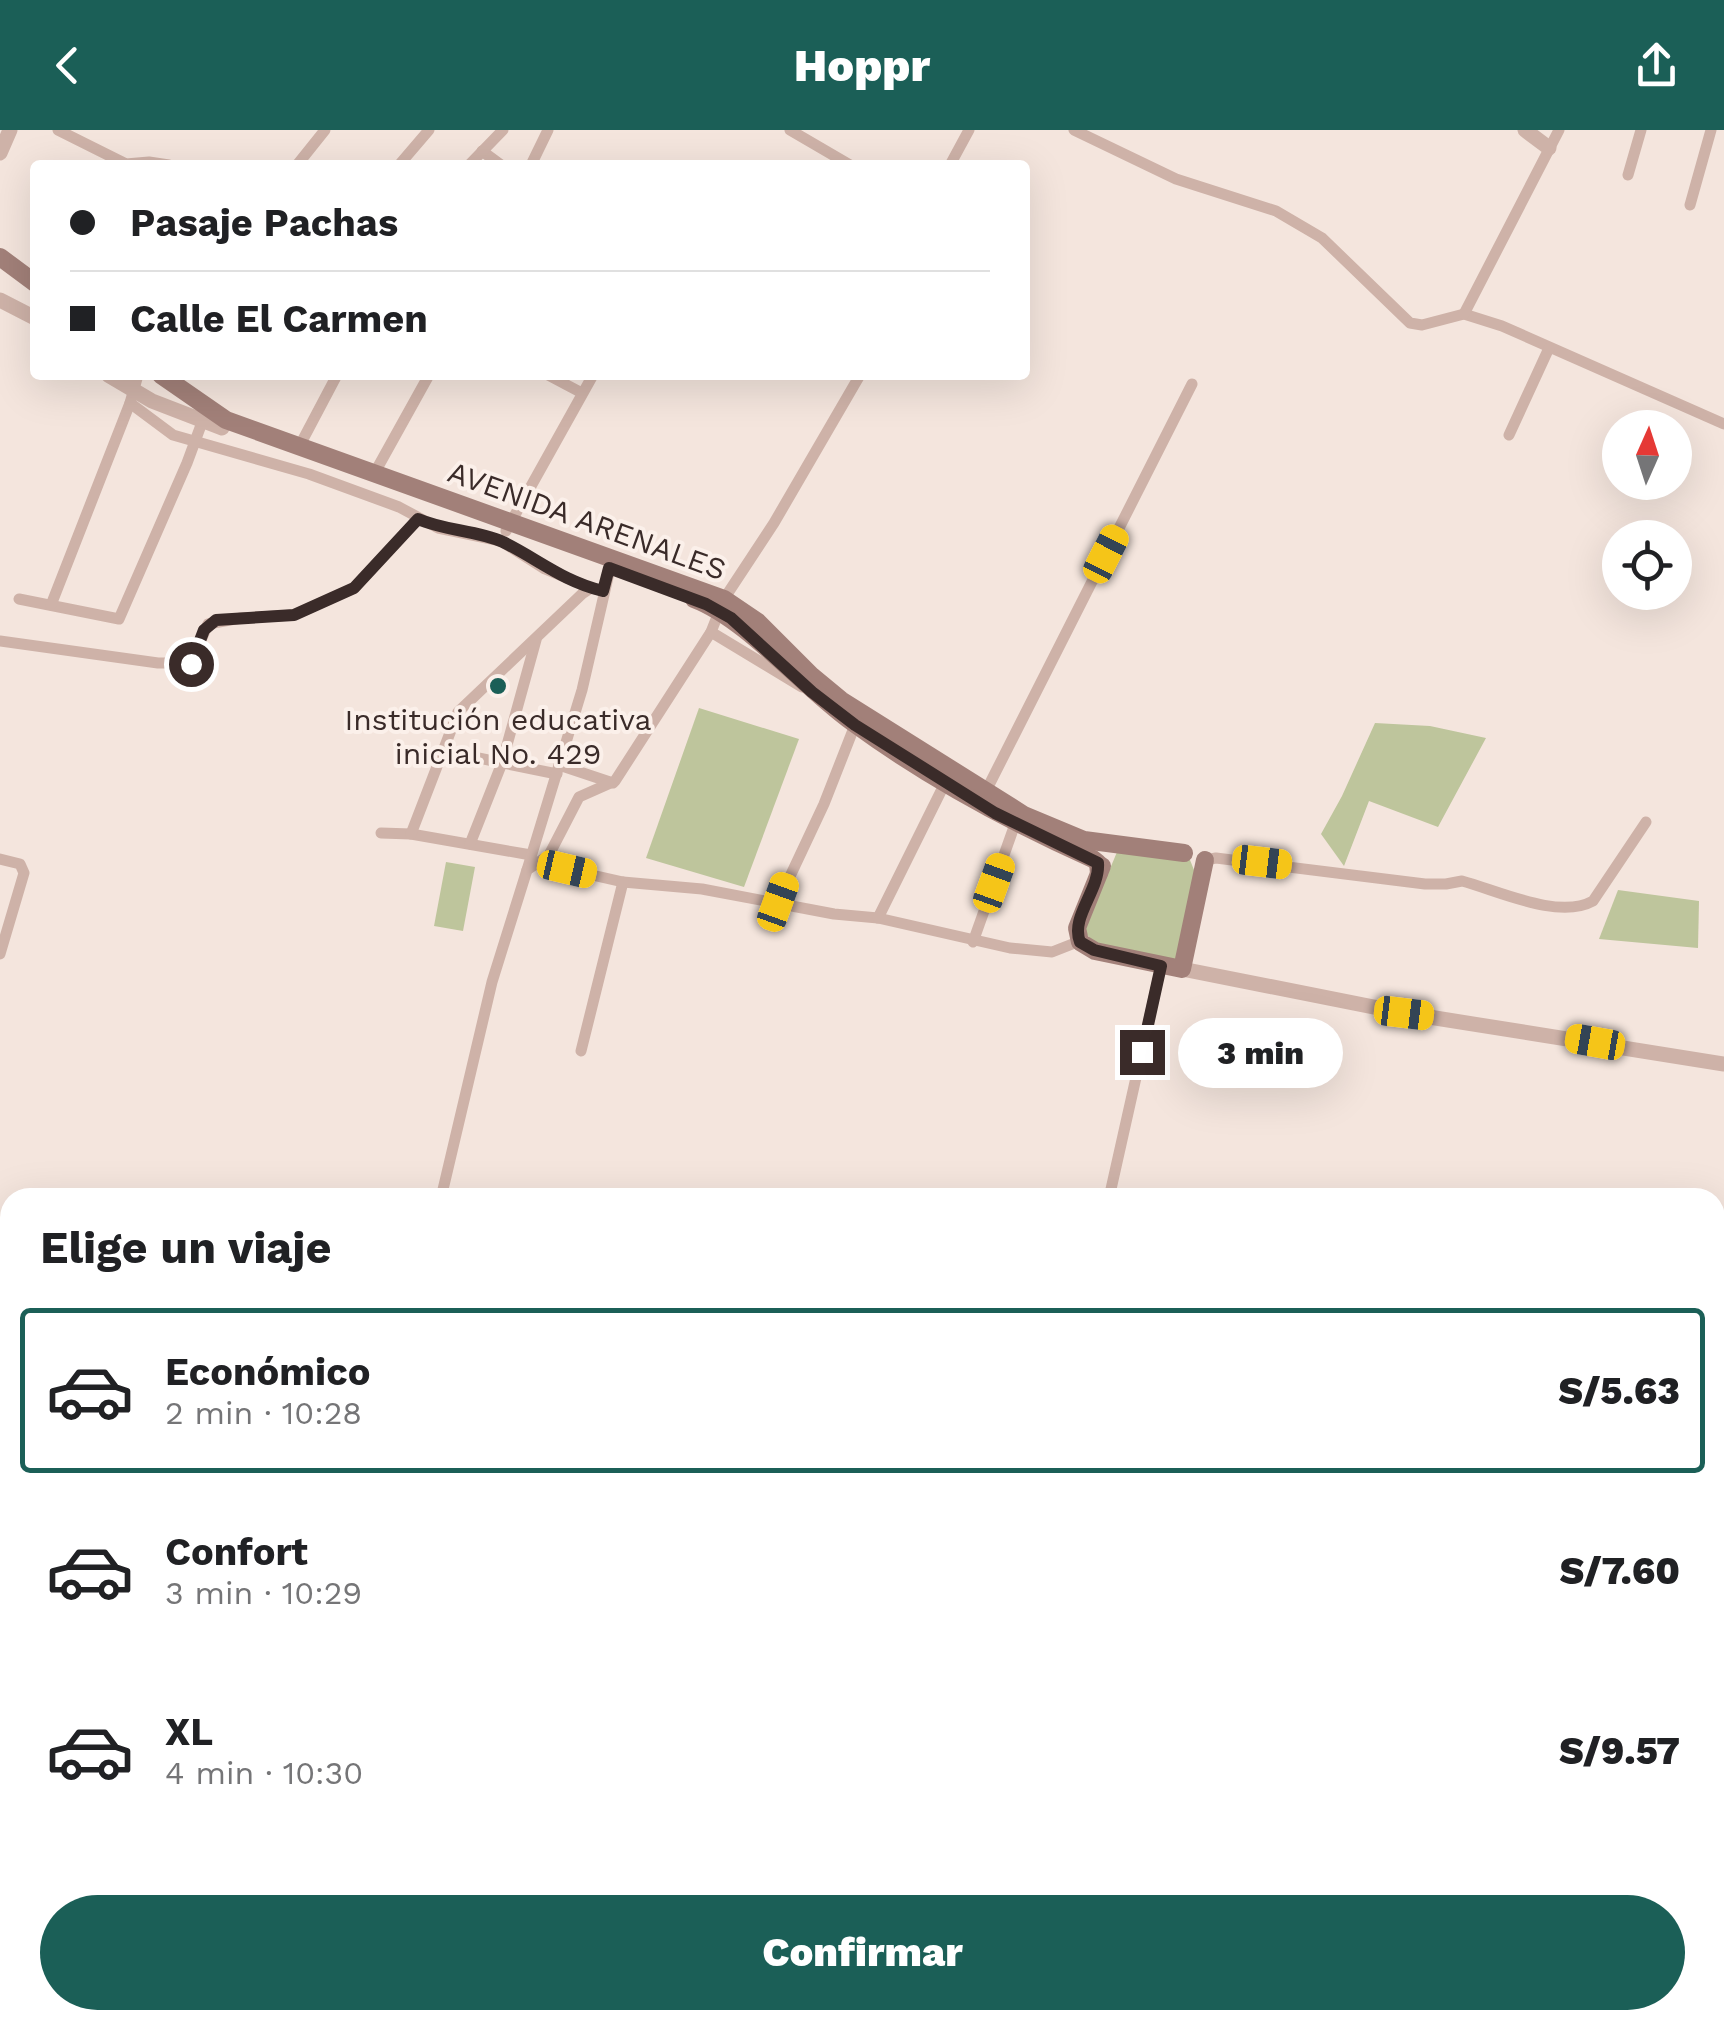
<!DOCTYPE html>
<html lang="es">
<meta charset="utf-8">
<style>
body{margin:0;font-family:"Work Sans",sans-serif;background:#f2f2f2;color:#202124;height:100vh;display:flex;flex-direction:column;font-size:38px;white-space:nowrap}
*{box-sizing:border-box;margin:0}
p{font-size:32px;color:#757577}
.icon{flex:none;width:55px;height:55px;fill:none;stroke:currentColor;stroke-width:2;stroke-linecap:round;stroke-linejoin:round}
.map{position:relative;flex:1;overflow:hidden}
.side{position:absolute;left:0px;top:1058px;width:1725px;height:842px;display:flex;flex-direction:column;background:#fff;border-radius:30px 30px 0 0;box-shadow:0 10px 40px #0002}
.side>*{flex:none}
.banner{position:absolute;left:30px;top:30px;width:1000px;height:220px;border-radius:10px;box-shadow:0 10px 40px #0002;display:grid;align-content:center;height:220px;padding:0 40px;background:#fff}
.needle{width:65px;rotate:3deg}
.fabs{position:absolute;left:1602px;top:280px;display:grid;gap:20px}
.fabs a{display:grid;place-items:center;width:90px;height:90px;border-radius:50%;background:#fff;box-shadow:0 10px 40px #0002;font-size:50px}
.end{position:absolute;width:45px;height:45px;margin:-22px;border:12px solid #3a2b29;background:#fff;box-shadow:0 0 0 5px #fff}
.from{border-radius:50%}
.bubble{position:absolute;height:70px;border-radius:35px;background:#fff;box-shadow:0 10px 40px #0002;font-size:32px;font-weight:800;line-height:70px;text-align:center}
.car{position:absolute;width:30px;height:60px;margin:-30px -15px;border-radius:12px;box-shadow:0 0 8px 2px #0007;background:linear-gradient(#f5c518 24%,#345 0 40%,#f5c518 0 76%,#345 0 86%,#f5c518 0)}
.banner b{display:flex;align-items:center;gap:35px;height:95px;font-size:38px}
.banner b+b{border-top:2px solid #e0e0e0}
.banner i{width:25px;height:25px;background:#202124}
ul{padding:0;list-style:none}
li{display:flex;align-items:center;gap:30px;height:165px;margin:0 20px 15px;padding:0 20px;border:5px solid transparent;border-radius:10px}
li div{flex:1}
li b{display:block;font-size:38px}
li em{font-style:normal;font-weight:800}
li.current{border-color:#1b5f57}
li>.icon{width:90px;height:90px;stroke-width:1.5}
h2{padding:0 40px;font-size:45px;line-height:120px}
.action{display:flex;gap:20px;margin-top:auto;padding:20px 40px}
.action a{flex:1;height:115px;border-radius:60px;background:#1b5f57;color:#fff;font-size:40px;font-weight:800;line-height:115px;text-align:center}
header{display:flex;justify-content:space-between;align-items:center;height:130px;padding:0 40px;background:#1b5f57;color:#fff;font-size:45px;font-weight:800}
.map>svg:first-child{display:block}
</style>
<header><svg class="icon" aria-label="back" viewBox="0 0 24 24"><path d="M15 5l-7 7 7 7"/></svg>Hoppr<svg class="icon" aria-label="share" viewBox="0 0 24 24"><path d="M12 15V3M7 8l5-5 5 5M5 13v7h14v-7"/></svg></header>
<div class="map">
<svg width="1724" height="1899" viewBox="0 0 1724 1899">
<rect width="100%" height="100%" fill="#f4e5dd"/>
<g fill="#bec59c">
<polygon points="699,578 799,609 744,757 646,728"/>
<polygon points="1375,593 1430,596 1486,608 1438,697 1369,671 1344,736 1321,704 1342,666"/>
<polygon points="1117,722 1190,730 1196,745 1175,833 1095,814 1084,801"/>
<polygon points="446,732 475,737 463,801 434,796"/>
<polygon points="1618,760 1699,771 1698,818 1599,809"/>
</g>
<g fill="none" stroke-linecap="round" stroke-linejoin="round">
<g stroke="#ceb2a8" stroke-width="11">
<polyline points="58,0 126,34 149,32 169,35"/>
<polyline points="790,0 850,35"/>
<polyline points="1074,0 1176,49 1276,81 1322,108 1410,193 1422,195 1464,184 1502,196 1724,294"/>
<polyline points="482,21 501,35"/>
<polyline points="297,35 325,0"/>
<polyline points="399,35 429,0"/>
<polyline points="469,35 503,0"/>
<polyline points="531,35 548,0"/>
<polyline points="950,35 969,0"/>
<polyline points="1628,45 1641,0"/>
<polyline points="1690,75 1711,0"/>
<polyline points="1464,184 1559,0"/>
<polyline points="548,245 582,263"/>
<polyline points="130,273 173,305 309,344 399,377 438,398 501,411 545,439 591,458"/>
<polyline points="1509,305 1549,218"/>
<polyline points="299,317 337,245"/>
<polyline points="374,344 429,245"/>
<polyline points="506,401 593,245"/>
<polyline points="19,469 119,489 187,333 204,287"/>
<polyline points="51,475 130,273 138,245"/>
<polyline points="711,502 802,557"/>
<polyline points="0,511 158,533 191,533 208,494 241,488 294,485 354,458 418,389"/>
<polyline points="444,621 557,644"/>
<polyline points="559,635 613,653"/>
<polyline points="986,661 1192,254"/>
<polyline points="381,703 411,704 531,725"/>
<polyline points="411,704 458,582 582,464 591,458 603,461"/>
<polyline points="470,714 502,633 536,510"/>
<polyline points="0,729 20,734 24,743 0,824"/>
<path d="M1205,730l11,-2 209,26h21l16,-3c37,10 97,39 131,20l53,-79"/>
<polyline points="539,733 623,752 702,759 834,784 878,788 1010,818 1052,822 1080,811"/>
<polyline points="527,740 582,560 612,430"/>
<polyline points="778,772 824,674 855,595"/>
<polyline points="878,788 947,649"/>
<polyline points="973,812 1015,694"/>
<polyline points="581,921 623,752"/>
<polyline points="441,1068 492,852 527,740 549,725 579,667 615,651 711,502 724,469 774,393 860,245"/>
<polyline points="1109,1068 1161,836"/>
<polyline points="0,1829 10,1829"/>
<polyline points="468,1890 474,1899"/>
<polyline points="918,1890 944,1897 972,1890"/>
<polyline points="1114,1890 1126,1899"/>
<polyline points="717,1899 717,1890"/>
<polyline points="775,1899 778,1890"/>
<polyline points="1269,1899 1269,1890"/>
<polyline points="1533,1899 1537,1890"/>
</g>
<g stroke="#ceb2a8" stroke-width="15">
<polyline points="1525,0 1549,18"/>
<polyline points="0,23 10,0"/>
<polyline points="0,170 35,188"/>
<polyline points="108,245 152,271 222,298"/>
<polyline points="1182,839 1404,883 1724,934"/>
<polyline points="0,1358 10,1361"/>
<polyline points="1715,1659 1724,1658"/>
<polyline points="1715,1873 1724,1882"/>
</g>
<g stroke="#a28079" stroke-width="18">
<polyline points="0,127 35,153"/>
<polyline points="161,245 226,290 724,469 758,492 812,546 841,570 1024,685 1084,710 1184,723"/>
<path d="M694,469c53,20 109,88 158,123 75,55 156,99 241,137l5,4 1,10"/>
<polyline points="1102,736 1077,798 1080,812 1095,821 1182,839 1205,730"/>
</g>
</g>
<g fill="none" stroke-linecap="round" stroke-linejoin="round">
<path stroke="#3a2b29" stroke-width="12" d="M191,534l13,-34 12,-10 78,-5 60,-27 64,-69c27,12 58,11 85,23 35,17 59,39 100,49l6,-23 97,36 25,14 81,74 43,33 140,88 103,50c2,27 -28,54 -18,79l14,8 67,16 -19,86"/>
</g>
<circle fill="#1b5f57" stroke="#fbf0ea" stroke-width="4" cx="498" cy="556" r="10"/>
<g text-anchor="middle" stroke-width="8" stroke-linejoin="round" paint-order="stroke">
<g font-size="30" fill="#3a2b29" stroke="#fbf0ea">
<text transform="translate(587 391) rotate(20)" y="10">AVENIDA ARENALES</text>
</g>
<g font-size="30" fill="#3a2b29" stroke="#fbf0ea">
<text x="498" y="600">Institución educativa<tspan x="498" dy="34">inicial No. 429</tspan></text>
</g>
</g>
</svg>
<div class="fabs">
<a><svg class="needle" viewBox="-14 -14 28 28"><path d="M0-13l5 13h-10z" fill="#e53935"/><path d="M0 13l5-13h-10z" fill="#757577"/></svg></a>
<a><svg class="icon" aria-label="locate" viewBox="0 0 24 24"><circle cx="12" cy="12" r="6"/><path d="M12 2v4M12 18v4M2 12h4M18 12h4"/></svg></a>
</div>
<i class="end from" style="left:191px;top:534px"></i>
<i class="end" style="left:1142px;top:922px"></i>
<div class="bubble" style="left:1178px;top:888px;width:165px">3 min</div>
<i class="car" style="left:1106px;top:424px;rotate:27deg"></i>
<i class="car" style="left:1262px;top:732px;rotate:97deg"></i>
<i class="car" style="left:567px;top:739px;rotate:103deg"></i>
<i class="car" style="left:994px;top:753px;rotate:20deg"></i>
<i class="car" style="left:778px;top:772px;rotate:20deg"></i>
<i class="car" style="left:1404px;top:883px;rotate:97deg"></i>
<i class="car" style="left:1595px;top:912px;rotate:280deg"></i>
<div class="banner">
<b><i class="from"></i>Pasaje Pachas</b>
<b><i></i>Calle El Carmen</b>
</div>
<section class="side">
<h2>Elige un viaje</h2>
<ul>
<li class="current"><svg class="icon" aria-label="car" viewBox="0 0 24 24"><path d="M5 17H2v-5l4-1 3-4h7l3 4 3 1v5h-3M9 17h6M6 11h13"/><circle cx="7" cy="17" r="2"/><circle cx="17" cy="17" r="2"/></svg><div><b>Económico</b><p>2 min · 10:28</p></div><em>S/5.63</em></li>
<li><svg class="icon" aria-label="car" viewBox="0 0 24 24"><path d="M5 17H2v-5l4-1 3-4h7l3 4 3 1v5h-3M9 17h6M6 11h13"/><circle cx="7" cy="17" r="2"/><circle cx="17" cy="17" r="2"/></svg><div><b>Confort</b><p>3 min · 10:29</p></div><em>S/7.60</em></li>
<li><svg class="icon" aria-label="car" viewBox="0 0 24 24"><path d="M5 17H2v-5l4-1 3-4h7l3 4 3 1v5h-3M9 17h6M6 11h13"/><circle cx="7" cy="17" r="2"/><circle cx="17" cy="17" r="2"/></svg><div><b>XL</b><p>4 min · 10:30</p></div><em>S/9.57</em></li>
</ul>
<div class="action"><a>Confirmar</a></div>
</section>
</div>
